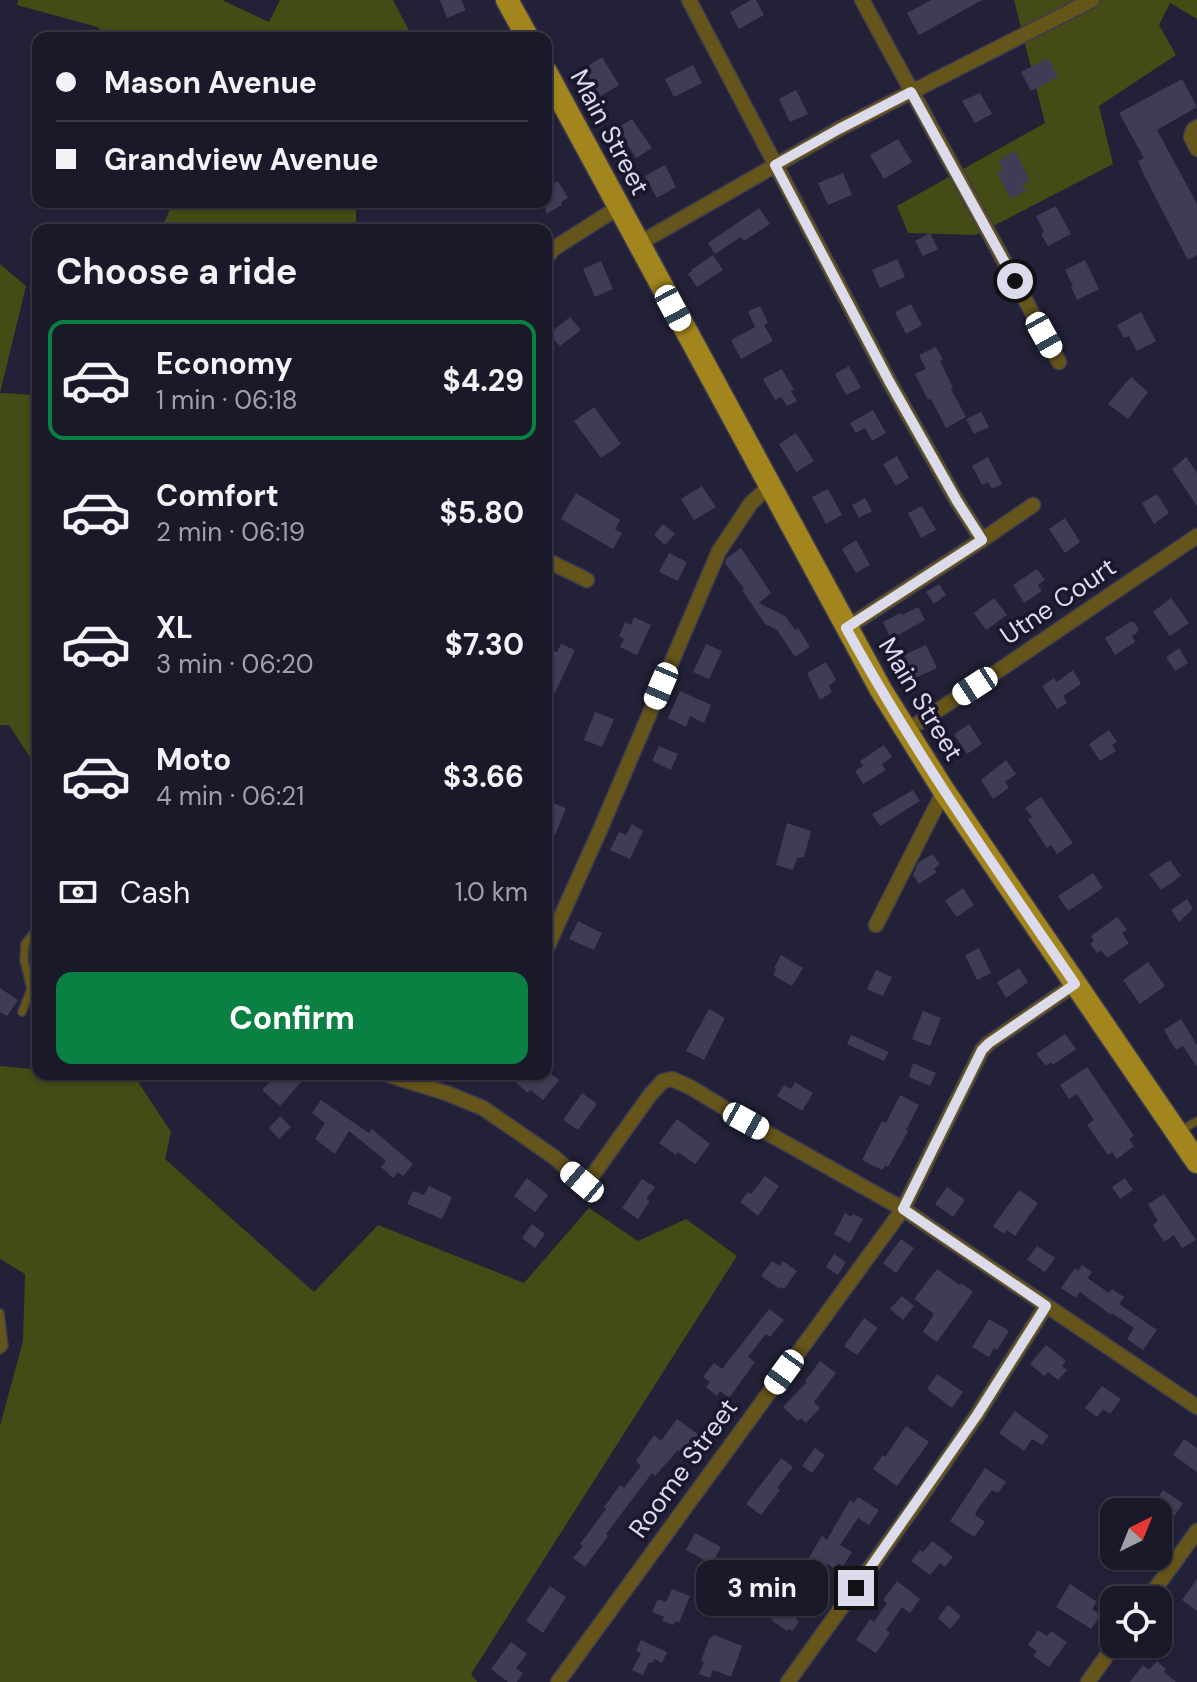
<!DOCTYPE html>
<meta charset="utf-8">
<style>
body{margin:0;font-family:"DM Sans",sans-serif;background:#232231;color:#f1f3f6;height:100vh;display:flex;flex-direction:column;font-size:30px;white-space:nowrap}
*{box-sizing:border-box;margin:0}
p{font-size:26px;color:#9fa0a8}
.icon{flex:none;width:44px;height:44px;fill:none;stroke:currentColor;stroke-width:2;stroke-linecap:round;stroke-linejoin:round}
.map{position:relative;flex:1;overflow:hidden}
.sheet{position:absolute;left:32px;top:224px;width:520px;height:856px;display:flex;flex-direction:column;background:#1a1929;border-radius:16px;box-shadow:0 2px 6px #0004,0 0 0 2px #383846}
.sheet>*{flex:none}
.guide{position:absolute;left:32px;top:32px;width:520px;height:176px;border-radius:16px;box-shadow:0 2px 6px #0004,0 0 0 2px #383846;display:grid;align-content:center;height:176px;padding:0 24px;background:#1a1929}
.needle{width:52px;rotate:43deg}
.controls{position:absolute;left:1100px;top:1498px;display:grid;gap:16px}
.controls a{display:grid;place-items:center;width:72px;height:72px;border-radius:16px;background:#1a1929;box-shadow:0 2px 6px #0004,0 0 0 2px #383846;font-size:40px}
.end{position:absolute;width:36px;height:36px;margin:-18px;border:10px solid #dcdbeb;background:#111;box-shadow:0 0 0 4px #111}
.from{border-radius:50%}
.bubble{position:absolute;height:56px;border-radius:16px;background:#1a1929;box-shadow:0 2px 6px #0004,0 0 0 2px #383846;font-size:26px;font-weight:700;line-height:56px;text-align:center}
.car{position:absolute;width:24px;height:48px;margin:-24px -12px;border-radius:10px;box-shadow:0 0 6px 2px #0007;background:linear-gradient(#fff 24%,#345 0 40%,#fff 0 76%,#345 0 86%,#fff 0)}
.guide b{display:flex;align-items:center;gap:28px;height:76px;font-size:30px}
.guide b+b{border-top:2px solid #383846}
.guide i{width:20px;height:20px;background:#f1f3f6}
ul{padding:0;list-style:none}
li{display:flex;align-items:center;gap:24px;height:120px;margin:0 16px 12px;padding:0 8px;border:4px solid transparent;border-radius:16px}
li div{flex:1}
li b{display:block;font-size:30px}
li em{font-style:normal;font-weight:700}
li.selected{border-color:#0b8043}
li>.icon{width:72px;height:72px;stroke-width:1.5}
h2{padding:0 24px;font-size:36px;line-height:96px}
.pay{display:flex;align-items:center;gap:20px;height:88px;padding:0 24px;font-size:30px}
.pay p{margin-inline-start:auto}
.cta{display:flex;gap:16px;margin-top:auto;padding:16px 24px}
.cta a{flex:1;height:92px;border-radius:16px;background:#0b8043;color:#fff;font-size:32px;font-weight:700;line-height:92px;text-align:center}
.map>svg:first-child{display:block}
</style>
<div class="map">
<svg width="1197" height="1682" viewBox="0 0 1197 1682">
<rect width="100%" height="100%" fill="#222137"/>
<g fill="#444b15">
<polygon points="18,0 222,0 269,22 280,0 393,0 413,38 111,38 97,27 17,5"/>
<polygon points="1014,0 1197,0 1197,19 1170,3 1159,25 1176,55 1099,106 1113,164 976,235 908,233 897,206 1045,123"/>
<polygon points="173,202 356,202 356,230 161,230"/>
<polygon points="0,264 26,286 0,393 38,395 38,760 35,765 9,725 0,725"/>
<polygon points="38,1064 38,1074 133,1074 171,1132 165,1159 314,1292 378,1225 524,1283 589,1208 638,1241 686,1219 737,1256 471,1674 477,1682 0,1682 0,1426 23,1341 25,1274 0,1259 0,1066 32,1069"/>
</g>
<g fill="#3f3c55">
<polygon points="440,0 461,0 466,10 447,18"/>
<polygon points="751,0 756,0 764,15 739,29 730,12"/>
<polygon points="931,0 982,0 919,35 907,13"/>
<polygon points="602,57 619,85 601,96 583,69"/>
<polygon points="1048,58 1058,77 1031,91 1021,72"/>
<polygon points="693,65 702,83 674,97 665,79"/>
<polygon points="1182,79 1197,107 1157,130 1197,204 1197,255 1188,260 1144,175 1138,161 1144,158 1119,113"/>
<polygon points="796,90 808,114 790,122 779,99"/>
<polygon points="980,93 992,114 975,123 962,101"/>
<polygon points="632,119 652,148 636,158 617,128"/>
<polygon points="898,139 912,162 884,179 870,155"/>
<polygon points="1015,151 1030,180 1022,184 1026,191 1011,199 997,173 1003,170 998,161"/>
<polygon points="665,165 676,187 657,198 645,176"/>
<polygon points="843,173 852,195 828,205 818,183"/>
<polygon points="558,181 568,198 561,202 562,205 546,214 546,188"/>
<polygon points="1056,206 1071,234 1048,246 1041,234 1044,232 1036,216"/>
<polygon points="759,208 770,224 744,241 741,237 715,254 708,243"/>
<polygon points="930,233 938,249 923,256 915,241"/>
<polygon points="713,255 723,270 697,287 688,274 692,271 691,270"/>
<polygon points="897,259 905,277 880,288 872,270"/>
<polygon points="1085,260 1099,289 1077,300 1071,287 1073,286 1065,270"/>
<polygon points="601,261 613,289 595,297 583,269"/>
<polygon points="911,304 922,325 906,334 895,312"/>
<polygon points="760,306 768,323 764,325 773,341 741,359 731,340 755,327 748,311"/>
<polygon points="1141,312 1156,341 1137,351 1129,336 1124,338 1117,325"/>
<polygon points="570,317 581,330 560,346 549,334"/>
<polygon points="936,347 943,360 940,361 953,388 951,389 966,417 946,428 931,399 928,400 915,374 926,369 919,355"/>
<polygon points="849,366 861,388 846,395 835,374"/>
<polygon points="782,369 794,390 791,391 797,401 787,406 781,397 775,400 763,379"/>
<polygon points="1131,377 1148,392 1128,419 1108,404"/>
<polygon points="594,407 621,444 601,458 574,421"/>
<polygon points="873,410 886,433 872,441 865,428 856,433 850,423"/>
<polygon points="981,412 989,427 974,434 966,419"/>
<polygon points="796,433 814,461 796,472 779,444"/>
<polygon points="897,456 909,478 896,486 883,464"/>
<polygon points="988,457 1002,484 992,489 988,482 982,485 972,466"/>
<polygon points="1186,457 1197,473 1197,506 1172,469"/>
<polygon points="702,486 716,507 694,520 681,499"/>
<polygon points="828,489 842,515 826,524 812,497"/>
<polygon points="576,493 620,520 615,529 622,533 613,549 561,519"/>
<polygon points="1157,494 1169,513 1154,524 1142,503"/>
<polygon points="865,498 872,511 859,518 852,505"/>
<polygon points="922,506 936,530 921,538 908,513"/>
<polygon points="1065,518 1080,542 1065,553 1049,529"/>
<polygon points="663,524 675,534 665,545 654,535"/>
<polygon points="856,540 870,565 856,573 842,549"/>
<polygon points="741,548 771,593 759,603 785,616 795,630 798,628 810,647 795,657 777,630 765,624 742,590 744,589 725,563 727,558"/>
<polygon points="669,553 687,562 678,581 659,572"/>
<polygon points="1037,569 1045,580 1038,585 1042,591 1024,603 1013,585"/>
<polygon points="939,584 946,595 934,604 926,592"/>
<polygon points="994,598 1007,615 986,630 974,613"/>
<polygon points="1171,598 1189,623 1170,636 1153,612"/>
<polygon points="918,607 925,620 891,639 883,622 901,613 902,615"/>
<polygon points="634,617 651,625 637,655 620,647 624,639 619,636 625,622 631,625"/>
<polygon points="1130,622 1134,622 1138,628 1138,632 1132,636 1135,642 1115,655 1105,638"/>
<polygon points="561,644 575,650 555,693 546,689 546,649 557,652"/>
<polygon points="706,644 722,651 709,679 693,672"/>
<polygon points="926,645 937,668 915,678 904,655"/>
<polygon points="1179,648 1188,663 1175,671 1166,657"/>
<polygon points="826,662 836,680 829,686 832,692 820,700 807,673"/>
<polygon points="1073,670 1081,684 1063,696 1067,703 1057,709 1042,686 1054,678 1057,682"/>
<polygon points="680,691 711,705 704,723 690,716 686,727 668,718"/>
<polygon points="595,712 614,719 602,747 584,740"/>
<polygon points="969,724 982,744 967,754 954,734"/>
<polygon points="1109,730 1117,742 1112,745 1116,751 1100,761 1089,744"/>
<polygon points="884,745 892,757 882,764 886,770 863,784 855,771 863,766 860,761"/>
<polygon points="659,746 678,754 671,770 652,761"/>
<polygon points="1006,760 1016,774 1005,782 1009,788 993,799 981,780"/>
<polygon points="913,790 920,801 880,826 872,814"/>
<polygon points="1041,797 1073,843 1057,854 1051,845 1047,848 1028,819 1032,817 1025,808"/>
<polygon points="546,801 566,808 555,835 546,832"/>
<polygon points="787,823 811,831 804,857 797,858 793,870 776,865"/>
<polygon points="632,824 643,831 630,859 610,850 619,832 626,835"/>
<polygon points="932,854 940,864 934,869 937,872 919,884 913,875 918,863"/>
<polygon points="1170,860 1181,876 1161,890 1149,874"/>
<polygon points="1093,873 1103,888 1068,911 1058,896"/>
<polygon points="963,888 974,905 957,917 945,901"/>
<polygon points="1187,899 1193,909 1179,922 1171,910"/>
<polygon points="1117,917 1127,930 1122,933 1129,943 1107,958 1101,950 1097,953 1090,944 1094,941 1091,936"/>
<polygon points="578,921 602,933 594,950 569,939"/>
<polygon points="979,948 991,973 977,980 965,955"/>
<polygon points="781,955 803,968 792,986 773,975 776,969 774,968"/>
<polygon points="1148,962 1165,986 1140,1004 1123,980"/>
<polygon points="1019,968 1028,982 1006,998 997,982"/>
<polygon points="876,970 892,977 883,996 867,989"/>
<polygon points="0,988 18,1000 7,1016 0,1012"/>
<polygon points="709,1009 725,1018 704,1060 686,1051"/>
<polygon points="923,1011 941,1018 930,1046 912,1039"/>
<polygon points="1181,1019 1197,1045 1197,1067 1183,1046 1176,1050 1164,1030"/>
<polygon points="1065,1034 1076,1049 1053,1065 1051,1062 1046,1066 1036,1054"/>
<polygon points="851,1035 889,1052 884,1061 847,1044"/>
<polygon points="913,1063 936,1073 930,1086 909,1077"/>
<polygon points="1087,1067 1134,1136 1129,1139 1134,1146 1117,1159 1112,1152 1108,1155 1087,1125 1094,1120 1077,1094 1069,1099 1060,1085"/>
<polygon points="546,1070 559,1080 543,1100 530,1090 528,1093 515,1082 522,1074 546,1074"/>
<polygon points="277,1074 292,1074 301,1082 280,1106 262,1090"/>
<polygon points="795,1082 813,1093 802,1111 777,1096 784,1085 791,1089"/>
<polygon points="582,1093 597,1104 578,1130 563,1120"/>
<polygon points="900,1095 919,1105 906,1130 908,1131 902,1142 888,1167 885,1166 882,1170 862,1160 882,1121 886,1123"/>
<polygon points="321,1100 369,1133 372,1129 413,1164 403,1176 398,1172 393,1178 381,1167 386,1161 349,1131 335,1154 315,1139 325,1123 312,1113"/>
<polygon points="280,1116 291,1127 279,1139 269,1128"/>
<polygon points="677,1119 710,1144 695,1164 678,1152 676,1155 659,1143"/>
<polygon points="765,1176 779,1186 758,1216 740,1202 748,1192 751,1194"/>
<polygon points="527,1178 548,1195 535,1212 514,1196"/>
<polygon points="1125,1178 1133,1190 1120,1199 1112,1187"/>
<polygon points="642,1179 655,1187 646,1199 650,1201 638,1219 622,1208"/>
<polygon points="429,1186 452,1197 442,1219 407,1204 413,1191 424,1195"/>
<polygon points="947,1187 965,1200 953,1217 935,1204"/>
<polygon points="1019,1190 1038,1203 1015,1236 1007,1230 1004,1234 993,1226"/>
<polygon points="1164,1194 1196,1240 1182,1248 1174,1235 1164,1242 1153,1225 1158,1221 1148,1204"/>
<polygon points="845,1213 851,1217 853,1214 863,1219 850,1243 834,1234"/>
<polygon points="532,1224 545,1234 535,1248 522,1238"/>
<polygon points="901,1239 914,1248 896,1273 883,1263"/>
<polygon points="1037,1246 1055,1258 1045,1272 1027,1260"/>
<polygon points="834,1254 846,1262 838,1275 826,1267"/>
<polygon points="772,1261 780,1266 783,1261 797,1271 784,1289 781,1287 780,1289 761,1276"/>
<polygon points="1082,1265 1092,1272 1088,1277 1089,1279 1109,1293 1112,1289 1124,1297 1119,1304 1157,1330 1143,1350 1127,1339 1134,1328 1112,1313 1111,1315 1080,1292 1076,1298 1061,1288 1075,1268 1078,1271"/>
<polygon points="937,1269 960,1285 961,1283 973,1292 937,1342 923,1332 934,1314 914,1299"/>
<polygon points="902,1296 914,1306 903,1320 890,1309"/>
<polygon points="769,1309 784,1320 770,1337 766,1334 748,1357 755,1362 729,1398 720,1391 717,1396 706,1387 710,1382 703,1377 714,1363 722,1369"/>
<polygon points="864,1318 878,1328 857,1355 844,1346"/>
<polygon points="989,1319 1009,1331 997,1350 994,1348 989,1357 972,1347"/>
<polygon points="1046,1345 1066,1361 1062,1366 1067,1370 1058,1380 1048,1372 1044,1376 1030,1364"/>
<polygon points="820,1361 836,1373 814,1402 820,1408 806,1423 801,1418 798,1421 783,1407 807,1382 805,1381"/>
<polygon points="937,1374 963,1392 952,1408 927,1389"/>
<polygon points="1102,1386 1121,1399 1110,1414 1103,1409 1097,1417 1085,1408"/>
<polygon points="1015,1411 1049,1436 1042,1445 1032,1439 1024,1451 999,1433"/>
<polygon points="677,1419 702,1437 686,1457 678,1450 655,1476 652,1473 606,1534 608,1536 585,1567 573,1558 583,1546 580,1544 606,1509 604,1507 620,1485 624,1488 641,1466 636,1461 654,1435 661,1441"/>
<polygon points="906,1426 929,1442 897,1486 873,1469 883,1455 885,1457"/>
<polygon points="1184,1439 1197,1448 1197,1472 1173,1455"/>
<polygon points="815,1448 825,1455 812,1473 802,1466"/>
<polygon points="781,1458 793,1467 777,1488 780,1490 761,1515 746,1504"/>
<polygon points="985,1468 1006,1482 998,1493 992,1490 977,1510 975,1515 985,1522 974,1537 950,1521"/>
<polygon points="1163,1490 1183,1503 1171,1521 1151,1508"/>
<polygon points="858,1497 879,1510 869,1525 858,1518 840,1545 852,1552 843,1566 838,1563 835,1569 827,1564 796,1609 801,1612 796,1619 799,1622 792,1631 789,1629 787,1631 771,1620 795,1586 793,1584 822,1536 827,1540 850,1500 854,1503"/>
<polygon points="695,1533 721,1547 712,1564 686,1550"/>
<polygon points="932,1541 953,1557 945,1567 940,1563 930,1575 911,1561 920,1550 923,1552"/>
<polygon points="1197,1579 1197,1611 1182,1600"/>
<polygon points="897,1581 920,1599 910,1613 902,1607 886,1630 890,1633 876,1653 856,1640 870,1619 874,1622 887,1603 883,1600"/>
<polygon points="1070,1584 1097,1602 1092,1609 1101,1615 1091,1629 1056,1607"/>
<polygon points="550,1586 566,1597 543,1633 526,1621"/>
<polygon points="672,1589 690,1596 679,1623 675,1621 674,1625 662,1621 664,1617 652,1612 658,1599 666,1602"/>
<polygon points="948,1605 961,1616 950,1629 938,1618"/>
<polygon points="1038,1630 1047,1636 1051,1631 1067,1642 1049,1667 1033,1656 1037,1651 1028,1645"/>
<polygon points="714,1635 742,1646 731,1677 713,1670 710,1678 699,1674 704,1662 701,1661 709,1639"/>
<polygon points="641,1640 667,1652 662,1663 654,1659 653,1663 649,1662 643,1675 632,1670 641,1653 636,1651"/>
<polygon points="511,1642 527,1654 516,1668 523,1673 517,1682 508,1682 491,1669"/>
<polygon points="1157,1661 1166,1669 1164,1672 1176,1682 1130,1682 1143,1665 1149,1670"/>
</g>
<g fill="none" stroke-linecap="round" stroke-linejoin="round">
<g stroke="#3c3b50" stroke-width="10">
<g id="lane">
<polyline points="22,1012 31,989 24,960 25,944 38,927"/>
<polyline points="1178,1132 1197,1121"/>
<polyline points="0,1313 4,1346 0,1350"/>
</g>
</g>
<g stroke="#3c3b50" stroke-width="17">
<g id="street">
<polyline points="689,0 889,381 957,501 982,540"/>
<polyline points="862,0 1059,362"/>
<polyline points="1197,127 1193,130 1191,137 1197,149"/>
<polyline points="638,244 839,129 1092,0"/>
<polyline points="546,259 553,249 619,207"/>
<polyline points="546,560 587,580"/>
<polyline points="846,628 982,540 1033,505"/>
<polyline points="906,731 998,671 1197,536"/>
<polyline points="876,925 944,791"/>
<polyline points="546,950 600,830 719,551 751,503 769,487"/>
<polyline points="385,1074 446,1093 483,1108 554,1157 582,1182 589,1180 595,1172 650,1095 663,1081 672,1079 690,1087 746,1121 903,1209 1197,1407"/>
<polyline points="1147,1600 1197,1531"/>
<polyline points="558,1682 903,1209 982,1050 989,1043 1075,984"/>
<polyline points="788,1682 923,1494 977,1415 1046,1306"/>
<polyline points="1088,1682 1115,1644"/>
</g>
</g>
<g stroke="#3c3b50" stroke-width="25">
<g id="primary">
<polyline points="507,0 528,38"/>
<polyline points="546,72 881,690 944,791 1197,1162"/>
</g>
</g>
<use href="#lane" stroke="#66551a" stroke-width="7"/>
<use href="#street" stroke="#66551a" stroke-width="14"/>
<use href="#primary" stroke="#a2851c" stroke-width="22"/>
</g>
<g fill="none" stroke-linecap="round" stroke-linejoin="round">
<path stroke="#dcdbeb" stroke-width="10" d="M856,1588l121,-173 69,-109 -143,-97 79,-159 7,-7 86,-59c-80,-117 -161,-232 -229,-356l136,-88 -25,-39 -68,-120 -114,-216 64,-36 72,-37 104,189"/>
</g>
<g text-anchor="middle" stroke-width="7" stroke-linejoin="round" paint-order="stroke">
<g font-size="26" fill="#dcdbeb" stroke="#19172d">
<text transform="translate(610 132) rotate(62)" y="9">Main Street</text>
<text transform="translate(1058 601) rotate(-34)" y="9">Utne Court</text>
<text transform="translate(921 699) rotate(59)" y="9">Main Street</text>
<text transform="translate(683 1468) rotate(-54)" y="9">Roome Street</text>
</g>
</g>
</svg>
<div class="controls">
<a><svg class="needle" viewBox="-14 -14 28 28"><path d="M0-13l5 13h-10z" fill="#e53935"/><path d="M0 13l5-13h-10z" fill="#9fa0a8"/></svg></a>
<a><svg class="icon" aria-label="locate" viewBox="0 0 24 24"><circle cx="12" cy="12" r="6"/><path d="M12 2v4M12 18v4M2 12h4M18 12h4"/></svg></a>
</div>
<i class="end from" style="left:1015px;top:281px"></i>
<i class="end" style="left:856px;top:1588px"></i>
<div class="bubble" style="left:696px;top:1560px;width:132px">3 min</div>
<i class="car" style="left:673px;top:308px;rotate:152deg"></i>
<i class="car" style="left:1044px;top:335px;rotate:151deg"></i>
<i class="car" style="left:661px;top:686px;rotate:203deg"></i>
<i class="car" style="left:975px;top:686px;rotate:237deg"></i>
<i class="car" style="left:746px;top:1121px;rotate:119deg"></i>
<i class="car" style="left:582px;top:1182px;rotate:310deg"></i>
<i class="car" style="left:784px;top:1372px;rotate:216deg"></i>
<div class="guide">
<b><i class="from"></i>Mason Avenue</b>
<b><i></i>Grandview Avenue</b>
</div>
<section class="sheet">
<h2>Choose a ride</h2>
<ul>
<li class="selected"><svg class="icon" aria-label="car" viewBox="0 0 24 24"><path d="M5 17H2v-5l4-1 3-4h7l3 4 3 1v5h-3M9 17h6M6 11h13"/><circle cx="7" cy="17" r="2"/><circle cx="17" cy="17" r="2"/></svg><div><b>Economy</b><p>1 min · 06:18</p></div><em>$4.29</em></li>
<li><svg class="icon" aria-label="car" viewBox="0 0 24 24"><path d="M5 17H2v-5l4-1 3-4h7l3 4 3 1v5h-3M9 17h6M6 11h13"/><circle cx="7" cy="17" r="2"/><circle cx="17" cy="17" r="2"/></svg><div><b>Comfort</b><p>2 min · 06:19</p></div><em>$5.80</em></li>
<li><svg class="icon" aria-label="car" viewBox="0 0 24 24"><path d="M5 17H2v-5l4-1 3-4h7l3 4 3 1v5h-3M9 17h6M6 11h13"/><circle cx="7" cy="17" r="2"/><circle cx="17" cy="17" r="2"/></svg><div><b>XL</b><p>3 min · 06:20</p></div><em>$7.30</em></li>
<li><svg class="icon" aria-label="car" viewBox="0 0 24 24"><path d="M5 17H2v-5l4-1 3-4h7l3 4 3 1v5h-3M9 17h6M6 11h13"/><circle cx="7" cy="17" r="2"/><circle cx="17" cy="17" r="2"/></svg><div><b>Moto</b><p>4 min · 06:21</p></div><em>$3.66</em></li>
</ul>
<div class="pay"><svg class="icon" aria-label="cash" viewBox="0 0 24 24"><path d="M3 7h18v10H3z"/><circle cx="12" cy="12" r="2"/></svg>Cash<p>1.0 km</p></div>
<div class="cta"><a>Confirm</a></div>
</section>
</div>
